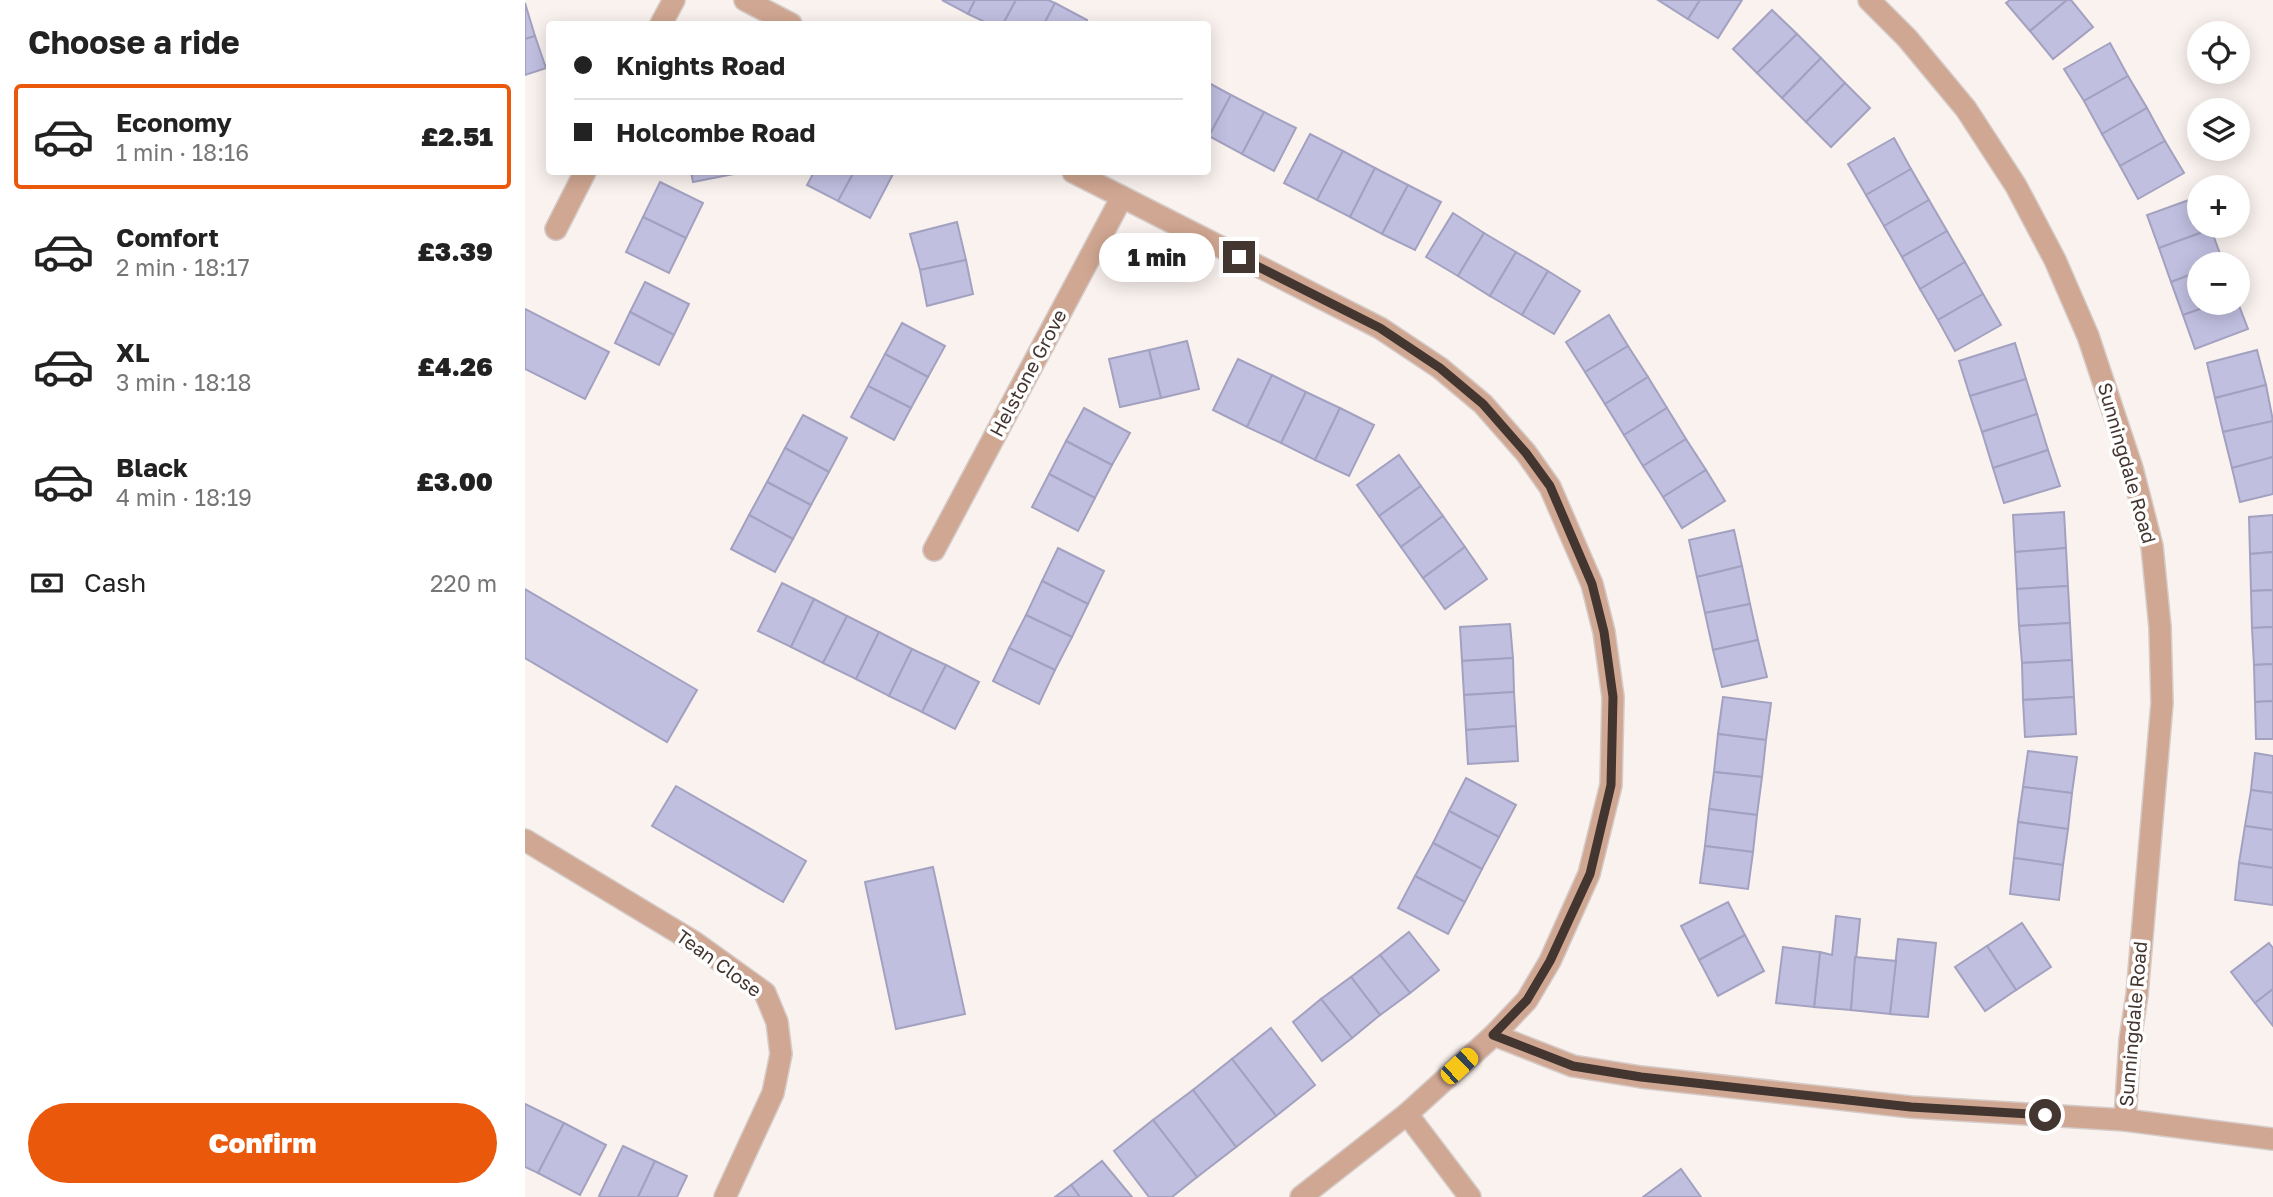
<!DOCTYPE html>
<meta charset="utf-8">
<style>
body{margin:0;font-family:"Golos Text",sans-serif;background:#f2f2f2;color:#222;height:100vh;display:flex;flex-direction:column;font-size:26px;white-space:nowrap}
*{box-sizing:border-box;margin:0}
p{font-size:23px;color:#767676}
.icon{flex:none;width:38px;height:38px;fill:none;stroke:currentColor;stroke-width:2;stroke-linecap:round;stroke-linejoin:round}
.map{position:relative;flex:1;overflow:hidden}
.sheet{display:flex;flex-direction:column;background:#fff;width:525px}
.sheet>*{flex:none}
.top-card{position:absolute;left:21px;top:21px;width:665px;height:154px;border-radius:7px;box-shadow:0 4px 18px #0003;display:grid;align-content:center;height:154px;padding:0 28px;background:#fff}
.controls{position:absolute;left:1662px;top:21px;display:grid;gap:14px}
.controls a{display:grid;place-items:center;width:63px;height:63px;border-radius:50%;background:#fff;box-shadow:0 4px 18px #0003;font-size:35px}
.end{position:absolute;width:32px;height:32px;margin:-16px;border:9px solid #43352f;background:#fff;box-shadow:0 0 0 4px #fff}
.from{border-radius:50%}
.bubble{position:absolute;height:49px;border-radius:24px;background:#fff;box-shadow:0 4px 18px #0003;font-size:23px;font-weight:800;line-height:49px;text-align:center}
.car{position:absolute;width:21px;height:42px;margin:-21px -10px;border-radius:9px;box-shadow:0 0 5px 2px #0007;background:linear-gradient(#f5c518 24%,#345 0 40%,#f5c518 0 76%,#345 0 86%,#f5c518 0)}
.top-card b{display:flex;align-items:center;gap:24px;height:66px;font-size:26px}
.top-card b+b{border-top:2px solid #e0e0e0}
.top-card i{width:18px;height:18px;background:#222}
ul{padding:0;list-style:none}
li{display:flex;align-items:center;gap:21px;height:105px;margin:0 14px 10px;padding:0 14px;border:4px solid transparent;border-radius:7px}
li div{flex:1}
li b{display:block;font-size:26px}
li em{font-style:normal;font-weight:800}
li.active{border-color:#ea580c}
li>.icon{width:63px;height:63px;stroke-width:1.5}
h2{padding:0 28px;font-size:32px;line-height:84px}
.pay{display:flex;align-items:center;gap:18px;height:77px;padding:0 28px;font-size:26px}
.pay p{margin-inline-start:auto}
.button{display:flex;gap:14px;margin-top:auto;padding:14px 28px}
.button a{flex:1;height:80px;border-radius:42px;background:#ea580c;color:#fff;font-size:28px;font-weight:800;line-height:80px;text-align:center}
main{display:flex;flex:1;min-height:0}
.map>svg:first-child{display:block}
</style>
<main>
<section class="sheet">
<h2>Choose a ride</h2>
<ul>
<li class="active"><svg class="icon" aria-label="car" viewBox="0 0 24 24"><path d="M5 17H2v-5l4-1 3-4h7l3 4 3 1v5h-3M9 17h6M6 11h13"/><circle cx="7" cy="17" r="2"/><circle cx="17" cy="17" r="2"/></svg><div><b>Economy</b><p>1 min · 18:16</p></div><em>£2.51</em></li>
<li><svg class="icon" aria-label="car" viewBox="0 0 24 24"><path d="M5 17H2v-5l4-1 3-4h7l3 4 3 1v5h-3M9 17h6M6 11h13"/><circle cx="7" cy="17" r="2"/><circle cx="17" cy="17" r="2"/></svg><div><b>Comfort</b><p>2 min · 18:17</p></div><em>£3.39</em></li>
<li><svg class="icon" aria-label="car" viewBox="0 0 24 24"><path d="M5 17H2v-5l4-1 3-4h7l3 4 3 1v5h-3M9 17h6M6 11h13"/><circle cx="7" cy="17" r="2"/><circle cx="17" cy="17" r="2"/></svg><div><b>XL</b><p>3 min · 18:18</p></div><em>£4.26</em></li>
<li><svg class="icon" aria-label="car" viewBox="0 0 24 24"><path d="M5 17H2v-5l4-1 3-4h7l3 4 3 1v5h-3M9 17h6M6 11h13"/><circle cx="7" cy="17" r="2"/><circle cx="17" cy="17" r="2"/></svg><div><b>Black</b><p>4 min · 18:19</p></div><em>£3.00</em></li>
</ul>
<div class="pay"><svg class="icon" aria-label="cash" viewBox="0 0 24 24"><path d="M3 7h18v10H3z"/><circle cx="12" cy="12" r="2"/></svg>Cash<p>220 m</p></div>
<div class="button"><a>Confirm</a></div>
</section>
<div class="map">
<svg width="1748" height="1197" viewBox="0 0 1748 1197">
<rect width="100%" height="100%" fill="#faf2ef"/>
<g fill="#c1bfe0" stroke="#a3a1c0" stroke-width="2">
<polygon points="417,0 450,0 443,14"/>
<polygon points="450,0 491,0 478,24 464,24 443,14"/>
<polygon points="491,0 523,0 530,3 519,24 478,24"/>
<polygon points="1133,0 1175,0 1163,19"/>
<polygon points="1175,0 1217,0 1193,38 1163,19"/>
<polygon points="1485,0 1542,0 1505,31 1481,3"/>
<polygon points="1542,0 1546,0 1568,27 1528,59 1505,31"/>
<polygon points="0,3 10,36 0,39"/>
<polygon points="530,3 562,20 560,24 519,24"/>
<polygon points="1247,10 1272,34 1232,73 1208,49"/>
<polygon points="1272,34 1296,58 1257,98 1232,73"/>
<polygon points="10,36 21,68 0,75 0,39"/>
<polygon points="1585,43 1603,76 1559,101 1539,69"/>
<polygon points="1296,58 1320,83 1281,122 1257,98"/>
<polygon points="1603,76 1622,108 1577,134 1559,101"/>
<polygon points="682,82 706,95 684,136 682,136"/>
<polygon points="1320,83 1345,108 1306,147 1281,122"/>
<polygon points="706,95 739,112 717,154 684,136"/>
<polygon points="1622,108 1640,141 1595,166 1577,134"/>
<polygon points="739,112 771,128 749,171 717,154"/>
<polygon points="785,134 818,151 792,200 759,183"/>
<polygon points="1369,138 1386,169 1341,195 1323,164"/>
<polygon points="1640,141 1659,173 1613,199 1595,166"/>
<polygon points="818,151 850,168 825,217 792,200"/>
<polygon points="850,168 883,185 857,234 825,217"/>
<polygon points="1386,169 1404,200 1359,226 1341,195"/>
<polygon points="166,172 209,172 209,174 168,182"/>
<polygon points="289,172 329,172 313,201 282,185"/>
<polygon points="329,172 363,172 368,174 345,218 313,201"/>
<polygon points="135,182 178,203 161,238 118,217"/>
<polygon points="883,185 916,202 890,250 857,234"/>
<polygon points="1675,196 1675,226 1685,226 1686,229 1634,248 1622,215"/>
<polygon points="1404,200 1422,231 1377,257 1359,226"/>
<polygon points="928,213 959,233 933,276 901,257"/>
<polygon points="118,217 161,238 144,273 101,252"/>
<polygon points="432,222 441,260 395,270 385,234"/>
<polygon points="1686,229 1698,262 1675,264 1675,271 1646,282 1634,248"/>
<polygon points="1422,231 1440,262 1395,289 1377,257"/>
<polygon points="959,233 991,252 965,296 933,276"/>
<polygon points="991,252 1023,271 997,315 965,296"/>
<polygon points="441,260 448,294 402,306 395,270"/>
<polygon points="1440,262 1458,294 1413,320 1395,289"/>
<polygon points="1023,271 1055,291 1029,334 997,315"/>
<polygon points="1675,271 1675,303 1692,303 1658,315 1646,282"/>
<polygon points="120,282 164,304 149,335 105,312"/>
<polygon points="1458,294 1476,325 1430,351 1413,320"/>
<polygon points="1692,303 1713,303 1723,329 1670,349 1658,315"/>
<polygon points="0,309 84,352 60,399 0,369"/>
<polygon points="105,312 149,335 134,365 90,343"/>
<polygon points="1084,315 1103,346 1060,372 1041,342"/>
<polygon points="377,323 420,346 403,377 360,354"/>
<polygon points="662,341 674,389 636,398 624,350"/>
<polygon points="1490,343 1501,379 1445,396 1434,361"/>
<polygon points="1103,346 1123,377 1080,404 1060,372"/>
<polygon points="624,350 636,398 595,407 584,359"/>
<polygon points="1732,350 1741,385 1690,398 1682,363"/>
<polygon points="360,354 403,377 386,408 343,386"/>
<polygon points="713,359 747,375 722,427 688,410"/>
<polygon points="747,375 781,392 756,443 722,427"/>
<polygon points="1123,377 1142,408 1099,435 1080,404"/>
<polygon points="1501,379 1512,414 1457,432 1445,396"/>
<polygon points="1741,385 1748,421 1698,432 1690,398"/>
<polygon points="343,386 386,408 369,440 326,417"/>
<polygon points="781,392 815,408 790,460 756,443"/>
<polygon points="559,408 605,433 587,465 541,441"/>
<polygon points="815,408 849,425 824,476 790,460"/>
<polygon points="1142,408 1161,439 1118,466 1099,435"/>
<polygon points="1512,414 1523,450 1468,468 1457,432"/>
<polygon points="278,415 322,438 304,472 260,448"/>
<polygon points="1748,421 1748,457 1707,468 1698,432"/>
<polygon points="1161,439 1181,470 1138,497 1118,466"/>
<polygon points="541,441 587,465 570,498 524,474"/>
<polygon points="260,448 304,472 286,505 242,482"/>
<polygon points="1523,450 1535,486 1479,503 1468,468"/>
<polygon points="874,455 896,486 854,516 832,485"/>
<polygon points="1748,457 1748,494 1715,502 1707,468"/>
<polygon points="1181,470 1200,501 1157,528 1138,497"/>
<polygon points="524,474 570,498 553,531 507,507"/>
<polygon points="242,482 286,505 268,539 224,515"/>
<polygon points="896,486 918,516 876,547 854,516"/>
<polygon points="1539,512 1541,548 1490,552 1488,515"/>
<polygon points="224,515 268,539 250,572 206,549"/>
<polygon points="1748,515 1748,552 1725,554 1724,517"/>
<polygon points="918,516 940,547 898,578 876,547"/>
<polygon points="1209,530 1217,566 1172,577 1164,540"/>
<polygon points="940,547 962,579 920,609 898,578"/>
<polygon points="533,548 579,571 563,604 517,581"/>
<polygon points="1541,548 1543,586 1492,589 1490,552"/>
<polygon points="1748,552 1748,590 1726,591 1725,554"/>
<polygon points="1217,566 1225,604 1180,613 1172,577"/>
<polygon points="517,581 563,604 547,637 501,615"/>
<polygon points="257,583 289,599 266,647 233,631"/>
<polygon points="1543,586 1545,623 1494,626 1492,589"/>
<polygon points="0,589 172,690 142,742 0,658"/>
<polygon points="1748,590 1748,627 1727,628 1726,591"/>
<polygon points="289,599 322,616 298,663 266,647"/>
<polygon points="1225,604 1233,640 1188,650 1180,613"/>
<polygon points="501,615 547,637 530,670 484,648"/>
<polygon points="322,616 354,632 331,679 298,663"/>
<polygon points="1545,623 1547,660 1497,663 1494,626"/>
<polygon points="985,624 988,658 937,661 935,627"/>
<polygon points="1748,627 1748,664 1729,665 1727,628"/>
<polygon points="354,632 387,649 364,696 331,679"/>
<polygon points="1233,640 1242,677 1197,687 1188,650"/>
<polygon points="484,648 530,670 514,704 468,681"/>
<polygon points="387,649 421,665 397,712 364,696"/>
<polygon points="988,658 989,692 939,695 937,661"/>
<polygon points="1547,660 1549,697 1498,700 1497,663"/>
<polygon points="1748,664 1748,701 1730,702 1729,665"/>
<polygon points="421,665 454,682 430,729 397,712"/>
<polygon points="989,692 991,726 941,730 939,695"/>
<polygon points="1198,697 1246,703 1241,740 1193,734"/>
<polygon points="1549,697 1551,734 1500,737 1498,700"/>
<polygon points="1748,701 1748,739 1731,739 1730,702"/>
<polygon points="991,726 993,761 943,764 941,730"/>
<polygon points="1193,734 1241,740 1237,777 1189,772"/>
<polygon points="1503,751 1552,757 1547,793 1498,787"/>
<polygon points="1730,753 1748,756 1748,793 1726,790"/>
<polygon points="1189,772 1237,777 1232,815 1184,809"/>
<polygon points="941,778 991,805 974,837 924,811"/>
<polygon points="151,786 281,861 258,902 127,826"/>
<polygon points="1498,787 1547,793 1543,829 1493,822"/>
<polygon points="1726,790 1748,793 1748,830 1720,826"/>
<polygon points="1184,809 1232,815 1228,852 1180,846"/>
<polygon points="924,811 974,837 957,869 908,843"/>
<polygon points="1493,822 1543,829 1538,865 1489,858"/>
<polygon points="1720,826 1748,830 1748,868 1714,863"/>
<polygon points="908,843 957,869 940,902 890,876"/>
<polygon points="1180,846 1228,852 1223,889 1175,883"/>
<polygon points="1489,858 1538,865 1534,900 1485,894"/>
<polygon points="1714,863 1748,868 1748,905 1710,900"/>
<polygon points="408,867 440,1014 371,1029 340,882"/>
<polygon points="890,876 940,902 923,934 873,908"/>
<polygon points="1203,902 1220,935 1174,960 1156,926"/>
<polygon points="1311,916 1335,919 1326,1010 1289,1007 1295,952 1307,955"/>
<polygon points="1497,923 1526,967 1491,990 1462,946"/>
<polygon points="884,932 914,970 885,993 855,955"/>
<polygon points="1220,935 1239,971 1193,996 1174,960"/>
<polygon points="1373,939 1411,943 1403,1017 1365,1014"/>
<polygon points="1744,943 1748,948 1748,989 1730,1003 1706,972"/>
<polygon points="1462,946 1491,990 1460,1011 1430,967"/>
<polygon points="1258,947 1295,952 1289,1007 1251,1003"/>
<polygon points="855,955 885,993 855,1015 826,977"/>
<polygon points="1330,957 1371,961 1365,1014 1326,1010"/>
<polygon points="826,977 855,1015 827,1038 796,999"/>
<polygon points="1748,989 1748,1026 1730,1003"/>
<polygon points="796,999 827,1038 797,1061 768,1022"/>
<polygon points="746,1028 790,1085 751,1116 707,1059"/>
<polygon points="707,1059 751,1116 711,1147 668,1090"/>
<polygon points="668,1090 711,1147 672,1177 628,1120"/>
<polygon points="0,1104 39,1123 13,1173 0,1167"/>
<polygon points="628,1120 672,1177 647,1197 624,1197 589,1151"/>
<polygon points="39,1123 81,1145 55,1195 13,1173"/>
<polygon points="98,1146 130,1161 113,1197 77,1197 74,1196"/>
<polygon points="130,1161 162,1176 152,1197 113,1197"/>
<polygon points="577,1161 607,1197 555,1197 546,1185"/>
<polygon points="1156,1169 1176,1197 1118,1197"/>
<polygon points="546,1185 555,1197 530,1197"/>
</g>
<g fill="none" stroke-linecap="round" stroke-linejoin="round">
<g stroke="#d5ccc9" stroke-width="24">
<g id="street">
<polyline points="220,0 266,24"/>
<polyline points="1344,0 1382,38 1441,109 1491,186 1530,260 1563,336 1607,468 1627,546 1635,627 1637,703 1612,995 1605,1040 1600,1120"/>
<polyline points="136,24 149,0"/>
<polyline points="548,172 855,328 915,368 958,404 1001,453 1025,487 1067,584 1079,632 1088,697 1086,785 1064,874 1025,961 1002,1000 969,1035 882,1114 776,1197"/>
<polyline points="31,229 60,172"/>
<polyline points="409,550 597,197"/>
<polyline points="0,840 169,942 240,993 252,1022 256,1054 248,1093 200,1197"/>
<polyline points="969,1035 1048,1066 1116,1077 1386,1107 1600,1120 1748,1139"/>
<polyline points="882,1114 945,1197"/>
</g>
</g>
<use href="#street" stroke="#d0a792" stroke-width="21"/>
</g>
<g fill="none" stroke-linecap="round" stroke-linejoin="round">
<polyline stroke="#43352f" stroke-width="9" points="714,257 855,328 915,368 958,404 1001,453 1025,486 1067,584 1079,632 1088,697 1086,785 1065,874 1025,961 1002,1000 968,1035 1048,1066 1116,1077 1386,1107 1520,1115"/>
</g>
<g text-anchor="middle" stroke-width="7" stroke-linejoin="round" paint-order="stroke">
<g font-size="19" fill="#43352f" stroke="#fff">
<text transform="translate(503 373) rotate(-62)" y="7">Helstone Grove</text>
<text transform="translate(1602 463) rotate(74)" y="7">Sunningdale Road</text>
<text transform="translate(194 963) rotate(36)" y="7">Tean Close</text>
<text transform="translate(1608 1024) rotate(-85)" y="7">Sunningdale Road</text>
</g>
</g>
</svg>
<div class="controls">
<a><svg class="icon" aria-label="locate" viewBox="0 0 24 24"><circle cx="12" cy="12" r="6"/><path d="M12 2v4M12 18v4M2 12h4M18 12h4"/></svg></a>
<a><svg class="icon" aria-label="layers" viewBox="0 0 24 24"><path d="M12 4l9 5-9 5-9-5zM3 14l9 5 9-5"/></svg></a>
<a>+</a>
<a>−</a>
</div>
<i class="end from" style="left:1520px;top:1115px"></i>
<i class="end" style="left:714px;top:257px"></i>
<div class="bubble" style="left:574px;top:233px;width:116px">1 min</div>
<i class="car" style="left:934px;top:1066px;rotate:47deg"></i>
<div class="top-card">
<b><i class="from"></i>Knights Road</b>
<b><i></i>Holcombe Road</b>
</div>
</div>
</main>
